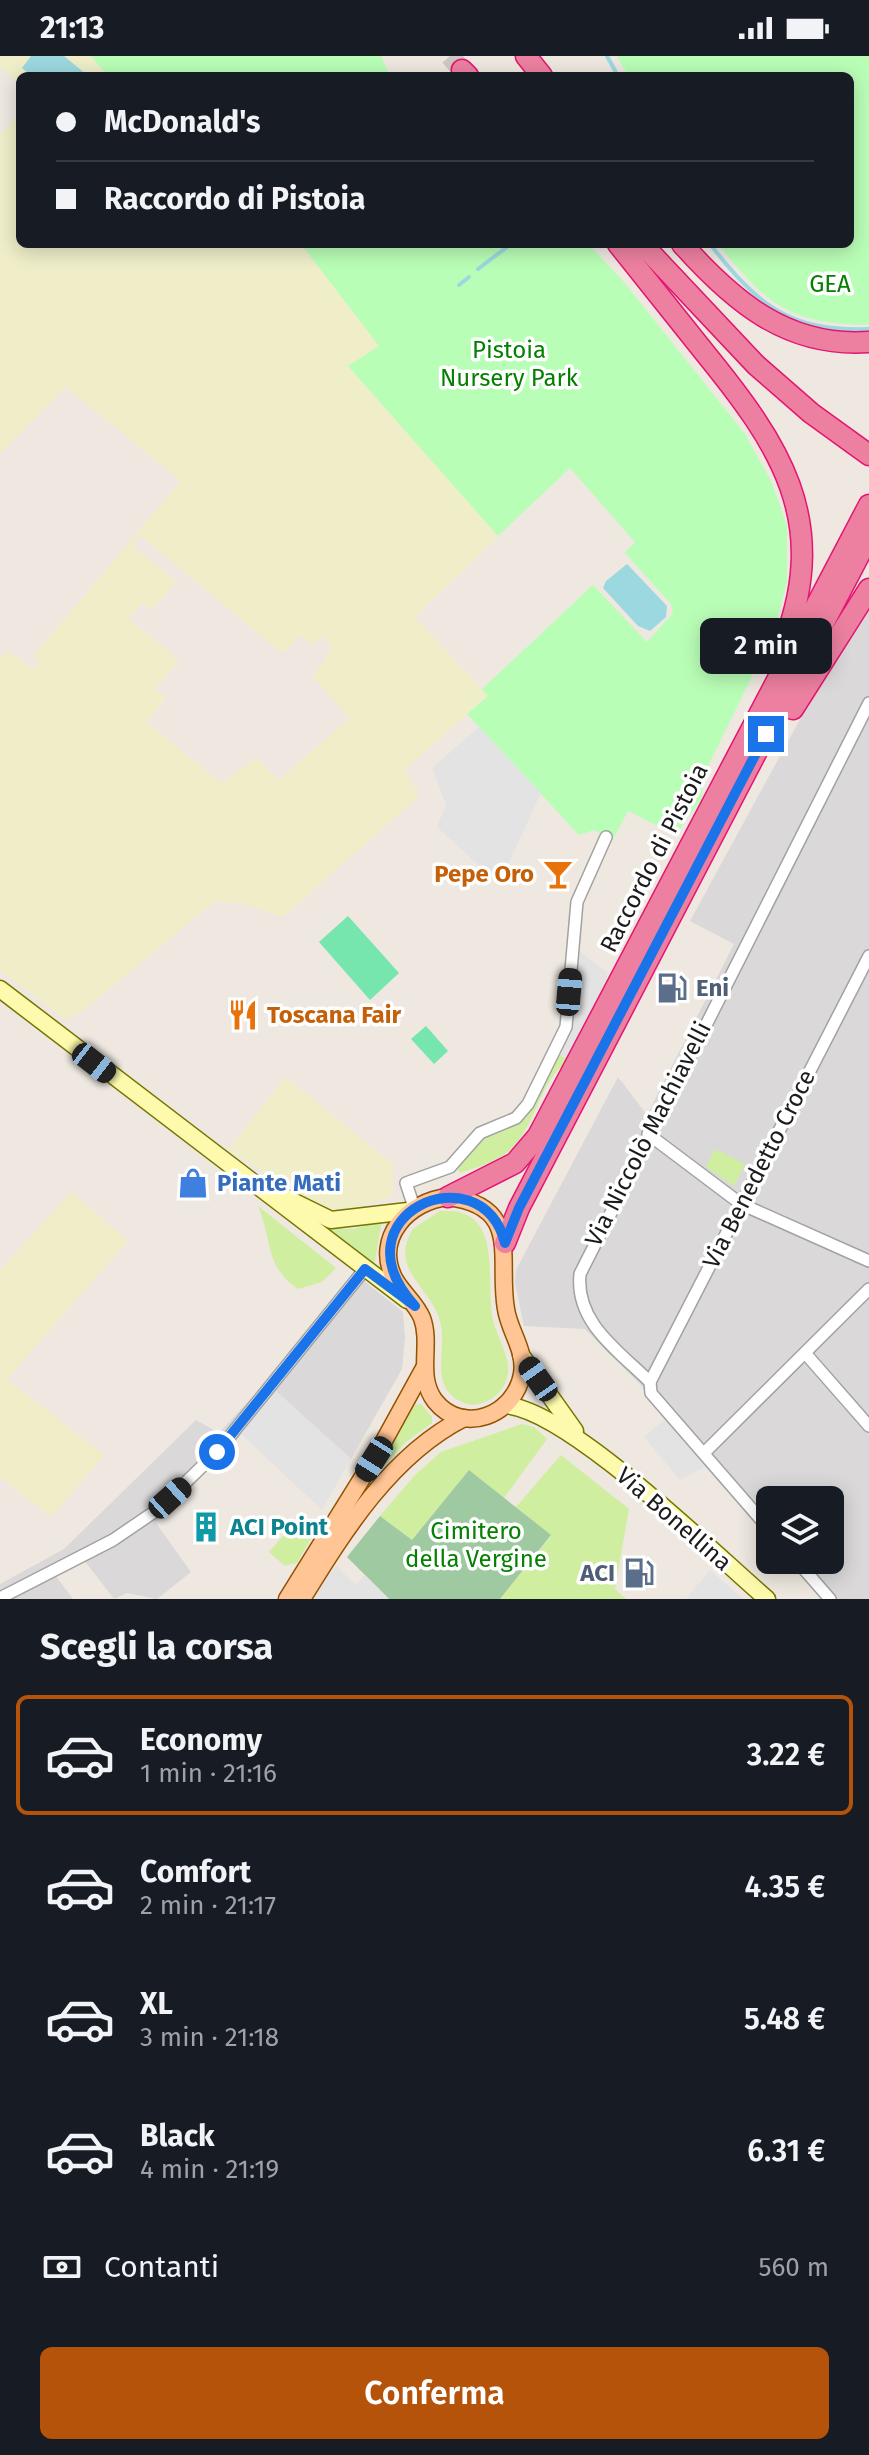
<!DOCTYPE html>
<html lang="it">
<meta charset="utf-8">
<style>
body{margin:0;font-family:"Fira Sans",sans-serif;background:#242831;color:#f1f3f6;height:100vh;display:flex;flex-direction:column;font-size:30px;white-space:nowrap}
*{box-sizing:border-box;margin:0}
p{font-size:26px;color:#9ea1a6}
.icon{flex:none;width:44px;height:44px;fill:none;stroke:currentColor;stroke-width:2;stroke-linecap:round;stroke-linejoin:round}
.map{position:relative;height:1543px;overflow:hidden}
.details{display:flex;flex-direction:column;background:#171b24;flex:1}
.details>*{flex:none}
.hud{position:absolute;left:16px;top:16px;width:838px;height:176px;border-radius:12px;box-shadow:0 4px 20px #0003;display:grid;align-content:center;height:176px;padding:0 40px;background:#171b24}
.buttons{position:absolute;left:756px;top:1430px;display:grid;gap:16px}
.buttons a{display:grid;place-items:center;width:88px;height:88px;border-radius:12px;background:#171b24;box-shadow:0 4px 20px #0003;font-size:40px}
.end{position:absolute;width:36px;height:36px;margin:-18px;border:10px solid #1a73e8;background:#fff;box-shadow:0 0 0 4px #fff}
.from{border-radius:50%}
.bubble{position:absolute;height:56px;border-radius:12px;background:#171b24;box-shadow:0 4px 20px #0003;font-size:26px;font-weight:600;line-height:56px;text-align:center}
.car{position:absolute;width:24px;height:48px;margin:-24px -12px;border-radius:10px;box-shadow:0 0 6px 2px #0007;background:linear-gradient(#222 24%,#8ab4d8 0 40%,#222 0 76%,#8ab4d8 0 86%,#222 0)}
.hud b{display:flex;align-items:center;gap:28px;height:76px;font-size:30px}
.hud b+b{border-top:2px solid #363941}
.hud i{width:20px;height:20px;background:#f1f3f6}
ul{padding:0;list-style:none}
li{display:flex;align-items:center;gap:24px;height:120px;margin:0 16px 12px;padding:0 24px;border:4px solid transparent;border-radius:12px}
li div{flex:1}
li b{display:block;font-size:30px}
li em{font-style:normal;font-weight:600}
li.on{border-color:#b45309}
li>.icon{width:72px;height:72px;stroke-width:1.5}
h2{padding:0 40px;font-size:36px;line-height:96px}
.pay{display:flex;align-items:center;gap:20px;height:88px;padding:0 40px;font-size:30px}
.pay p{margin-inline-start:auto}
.button{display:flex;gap:16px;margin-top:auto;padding:16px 40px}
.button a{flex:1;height:92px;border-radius:12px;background:#b45309;color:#fff;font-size:32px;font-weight:600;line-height:92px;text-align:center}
.status{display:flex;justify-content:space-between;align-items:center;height:56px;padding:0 40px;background:#171b24;direction:ltr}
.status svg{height:22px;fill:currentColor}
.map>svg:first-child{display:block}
</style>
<div class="status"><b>21:13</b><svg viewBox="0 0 49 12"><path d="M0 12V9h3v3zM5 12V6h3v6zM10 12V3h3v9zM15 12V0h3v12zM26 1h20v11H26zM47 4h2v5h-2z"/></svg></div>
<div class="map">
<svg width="869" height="1543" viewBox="0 0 869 1543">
<rect width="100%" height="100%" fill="#eee8e0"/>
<g fill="#dad8d8">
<polygon points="869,542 869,1543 821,1543 787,1504 830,1504 830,1444 770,1444 770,1485 665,1364 641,1329 585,1273 524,1270 515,1227 516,1214 618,1021 647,1059 734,888 690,865 858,557"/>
<polygon points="354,1217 403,1256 405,1282 402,1313 351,1403 276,1335 233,1389 156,1467 191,1516 157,1543 127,1537 114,1543 84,1504 55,1519 73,1543 0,1543 0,1528 64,1493 196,1364 219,1377 271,1320"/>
</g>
<g fill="#efeec9" fill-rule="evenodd">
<polygon points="0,0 91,0 108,20 20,20 20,28 0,12"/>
<path d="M20,57v131h281l78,102 -30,21 149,169 -83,81 73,79 -83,73 14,27 -136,121 -39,-13 -30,-2 -133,110 -16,7 -65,-49v-310l8,-10 25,20 7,-8 -7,-6 148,-175 -115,-94 -66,67v-318zM140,479l143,119 17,-19 12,10 9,-9 11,12 -19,29 36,41 -70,62 -23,-22 -35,25 -74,-61 19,-24 -11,-9 24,-29 -50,-41 13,-16 10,7 24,-28 -44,-37z"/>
<polygon points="285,1021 393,1108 393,1140 354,1153 325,1153 228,1094"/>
<polygon points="71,1136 128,1185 7,1323 104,1399 51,1461 0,1421 0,1214"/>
</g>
<g fill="#cfeea0">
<path d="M558,998l11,6c-30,21 -32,64 -58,89 -13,13 -34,18 -51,24l-3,-5 22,-28 45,-21z"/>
<polygon points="715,1093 745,1108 734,1130 706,1111"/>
<path d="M258,1150l78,62 -14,14 -24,7c-34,-24 -25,-48 -40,-83z"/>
<path d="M440,1155c66,-4 44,68 53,109 4,18 17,36 15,53 -2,13 -9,23 -21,28 -10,5 -20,5 -29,-1 -29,-17 -10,-52 -18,-79 -9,-34 -52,-52 -27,-92z"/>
<polygon points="382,1164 374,1210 328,1178 330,1173 354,1173"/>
<polygon points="421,1348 432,1361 432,1367 406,1386 386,1408 382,1405 415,1349"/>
<polygon points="522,1368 534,1371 547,1383 504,1442 469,1414 412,1484 380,1460 415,1419 441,1396"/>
<polygon points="561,1399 629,1453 615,1533 626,1543 500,1543 551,1480 516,1451"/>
<polygon points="301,1460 316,1474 297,1507 285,1510 269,1496"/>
</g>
<polygon fill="#9fc9a1" points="469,1414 551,1479 500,1543 389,1543 347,1501 380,1460 412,1484"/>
<g fill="#b9feb7">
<polygon points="91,0 381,0 390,20 108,20"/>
<path d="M617,0h252v269c-80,-1 -103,-21 -151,-81h132v-168h-222z"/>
<polygon points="301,188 588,188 623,225 745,378 772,427 787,470 787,526 774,576 704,718 701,744 675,779 628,755 612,785 594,774 579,779 467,658 488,640 482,633 593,529 647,586 673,557 671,548 625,497 635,486 570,412 498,480 348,310 379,290"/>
</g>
<g fill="#76e5ae">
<polygon points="348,860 399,917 370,944 319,886"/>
<polygon points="426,970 448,995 434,1008 411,983"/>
</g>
<g fill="#e3e3e3">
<polygon points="479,671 541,737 499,828 437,771 446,749 432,712"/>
<polygon points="578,894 607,916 607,921 569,1004 558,998"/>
<polygon points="276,1335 351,1403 322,1454 240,1377"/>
<polygon points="664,1364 665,1364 705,1411 680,1424 644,1381"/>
<polygon points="337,1510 356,1529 365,1519 389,1543 313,1543 319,1533 317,1530"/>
<polygon points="710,1514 743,1543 686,1543"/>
</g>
<g fill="#9cd8e0">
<polygon points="31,0 64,0 87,19 32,20 22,12"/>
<polygon points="627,508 667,550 666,561 650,575 638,570 603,532 606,525"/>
</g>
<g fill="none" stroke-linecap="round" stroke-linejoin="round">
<g stroke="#9cd8e0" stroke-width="4">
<polyline points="607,0 618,20"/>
<path d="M710,188c47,60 78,88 159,85"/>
<polyline points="478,213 511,188"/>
<polyline points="459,229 469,221"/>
</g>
<polyline stroke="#cec9c2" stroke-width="20" stroke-dasharray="20 10" stroke-linecap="butt" points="450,0 462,14"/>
<g stroke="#a2a2a2" stroke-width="14">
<g id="street">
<polyline points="648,1078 741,1148 869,1205"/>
<polyline points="414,1151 406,1127 450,1111 480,1077 516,1062 528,1048 566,971 577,846 606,781"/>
<polyline points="805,1297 869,1370"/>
<polyline points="650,1326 869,900"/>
<polyline points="704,1397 869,1233"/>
<path d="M770,1474l-119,-137 -1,-11c-31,-31 -75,-59 -70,-108l289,-571"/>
<polyline points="796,1504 830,1543"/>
<polyline points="0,1542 113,1484 157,1454 217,1396 365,1213"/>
</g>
</g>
<g stroke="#757500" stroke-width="19">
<g id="secondary">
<polyline points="0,933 407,1244"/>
<polyline points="280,1139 331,1164 408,1155"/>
<polyline points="521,1299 575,1375"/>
<path d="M505,1349c64,5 207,147 262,194"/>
</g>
</g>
<g stroke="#935200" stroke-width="19">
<g id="primary">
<path d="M448,1141c75,9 49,62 58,112 3,22 20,41 16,65 -7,41 -59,62 -87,27 -19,-25 -3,-56 -13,-83 -6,-15 -20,-25 -28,-40 -20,-41 15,-77 54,-81z"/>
<polyline points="287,1543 374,1403 424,1312"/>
<path d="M302,1543c42,-68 89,-144 162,-181"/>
</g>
</g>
<g stroke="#e41572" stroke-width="23">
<g id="highway">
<polyline points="526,0 542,20"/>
<polyline points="462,14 468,20"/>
<path d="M618,188c29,36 58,73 87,109 74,91 125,166 80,287"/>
<polyline points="642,188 756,309 811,357 869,399"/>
<path d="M682,188c51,57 105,104 187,98"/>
<polyline points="793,653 869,533"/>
<polyline points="448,1141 515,1107 538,1080 869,449"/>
<polyline points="505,1187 519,1152 869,480"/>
</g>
</g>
<use href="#street" stroke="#fff" stroke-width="11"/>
<use href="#secondary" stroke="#fefaad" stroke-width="16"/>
<use href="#primary" stroke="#ffc594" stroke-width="16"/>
<use href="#highway" stroke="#ed80a0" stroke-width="20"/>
</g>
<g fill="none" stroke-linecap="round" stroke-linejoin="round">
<path stroke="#1a73e8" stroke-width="10" d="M217,1396l148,-183 50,37c-83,-91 66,-156 90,-63l14,-35 247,-474"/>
</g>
<defs>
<g id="bar-bare" transform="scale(2.4)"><path d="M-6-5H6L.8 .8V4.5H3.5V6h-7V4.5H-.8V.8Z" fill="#e8710a" stroke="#fff" stroke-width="2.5" paint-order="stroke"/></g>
<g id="fuel-bare" transform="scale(2.4)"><path d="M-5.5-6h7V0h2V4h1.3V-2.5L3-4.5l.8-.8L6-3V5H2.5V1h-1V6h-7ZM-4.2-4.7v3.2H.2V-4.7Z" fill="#5c6f8a" stroke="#fff" stroke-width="2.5" paint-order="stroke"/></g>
<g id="restaurant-bare" transform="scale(2.4)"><path d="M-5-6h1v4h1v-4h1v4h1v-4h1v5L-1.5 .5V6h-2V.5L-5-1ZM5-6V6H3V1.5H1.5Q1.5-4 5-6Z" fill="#e8710a" stroke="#fff" stroke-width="2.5" paint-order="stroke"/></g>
<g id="shop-bare" transform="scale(2.4)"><path d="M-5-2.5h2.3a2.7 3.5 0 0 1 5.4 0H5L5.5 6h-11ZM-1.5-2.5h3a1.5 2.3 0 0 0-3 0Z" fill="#3f7fe0" stroke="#fff" stroke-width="2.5" paint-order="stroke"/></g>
<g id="building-bare" transform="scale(2.4)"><path d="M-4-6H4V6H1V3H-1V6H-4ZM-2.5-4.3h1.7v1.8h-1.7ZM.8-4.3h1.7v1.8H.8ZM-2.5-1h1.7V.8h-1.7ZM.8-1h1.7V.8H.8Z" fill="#0f9aa8" stroke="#fff" stroke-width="2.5" paint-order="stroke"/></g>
</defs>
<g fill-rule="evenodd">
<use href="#bar-bare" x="558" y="818"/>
<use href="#fuel-bare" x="672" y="932"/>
<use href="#restaurant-bare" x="243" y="959"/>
<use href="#shop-bare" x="193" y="1127"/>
<use href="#building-bare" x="206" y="1471"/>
<use href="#fuel-bare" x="639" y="1517"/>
</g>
<g text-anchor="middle" stroke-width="7" stroke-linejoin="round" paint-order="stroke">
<g font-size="24" fill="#068002" stroke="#fff">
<text x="830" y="236">GEA</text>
<text x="509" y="302">Pistoia<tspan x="509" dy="28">Nursery Park</tspan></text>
<text x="476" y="1483">Cimitero<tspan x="476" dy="28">della Vergine</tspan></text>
</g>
<g font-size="24" fill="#1b1b1b" stroke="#fff">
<text transform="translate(654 802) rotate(-63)" y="8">Raccordo di Pistoia</text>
<text transform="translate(648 1078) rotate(-63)" y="8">Via Niccolò Machiavelli</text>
<text transform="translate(759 1113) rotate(-63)" y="8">Via Benedetto Croce</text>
<text transform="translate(674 1463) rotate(41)" y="8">Via Bonellina</text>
</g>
<g font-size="24" font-weight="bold" fill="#c56008" stroke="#fff" text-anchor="end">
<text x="534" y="826">Pepe Oro</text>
<text x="267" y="967" text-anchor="start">Toscana Fair</text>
</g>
<g font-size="24" font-weight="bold" fill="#4e5e75" stroke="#fff" text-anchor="start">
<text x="696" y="940">Eni</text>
<text x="615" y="1525" text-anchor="end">ACI</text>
</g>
<g font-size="24" font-weight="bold" fill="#366cbe" stroke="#fff" text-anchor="start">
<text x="217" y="1135">Piante Mati</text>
</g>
<g font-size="24" font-weight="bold" fill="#0d838f" stroke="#fff" text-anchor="start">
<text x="230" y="1479">ACI Point</text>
</g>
</g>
</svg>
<div class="buttons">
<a><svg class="icon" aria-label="layers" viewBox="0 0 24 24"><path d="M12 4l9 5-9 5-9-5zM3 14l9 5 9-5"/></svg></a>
</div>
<i class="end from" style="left:217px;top:1396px"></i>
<i class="end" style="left:766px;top:678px"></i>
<div class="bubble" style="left:700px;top:562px;width:132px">2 min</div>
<i class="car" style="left:569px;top:936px;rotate:5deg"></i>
<i class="car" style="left:94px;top:1007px;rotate:128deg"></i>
<i class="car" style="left:538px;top:1323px;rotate:325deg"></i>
<i class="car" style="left:374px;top:1403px;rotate:212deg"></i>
<i class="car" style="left:170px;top:1442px;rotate:48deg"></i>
<div class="hud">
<b><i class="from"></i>McDonald's</b>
<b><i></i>Raccordo di Pistoia</b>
</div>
</div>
<section class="details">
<h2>Scegli la corsa</h2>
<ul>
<li class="on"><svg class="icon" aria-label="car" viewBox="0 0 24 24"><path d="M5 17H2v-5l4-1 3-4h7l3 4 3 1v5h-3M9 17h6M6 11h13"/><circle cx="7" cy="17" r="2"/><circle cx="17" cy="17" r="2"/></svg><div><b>Economy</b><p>1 min · 21:16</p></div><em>3.22 €</em></li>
<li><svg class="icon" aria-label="car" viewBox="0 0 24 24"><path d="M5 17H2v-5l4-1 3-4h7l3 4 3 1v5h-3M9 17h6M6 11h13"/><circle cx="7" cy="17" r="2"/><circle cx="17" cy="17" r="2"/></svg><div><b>Comfort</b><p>2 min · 21:17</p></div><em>4.35 €</em></li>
<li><svg class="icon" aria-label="car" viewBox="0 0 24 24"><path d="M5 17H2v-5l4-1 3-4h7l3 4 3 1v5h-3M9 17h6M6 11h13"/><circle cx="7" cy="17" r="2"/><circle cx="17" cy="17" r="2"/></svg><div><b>XL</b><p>3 min · 21:18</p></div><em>5.48 €</em></li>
<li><svg class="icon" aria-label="car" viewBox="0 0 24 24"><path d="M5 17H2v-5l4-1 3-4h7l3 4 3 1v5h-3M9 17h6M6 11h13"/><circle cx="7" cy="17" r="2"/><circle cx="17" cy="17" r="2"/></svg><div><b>Black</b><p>4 min · 21:19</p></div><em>6.31 €</em></li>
</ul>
<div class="pay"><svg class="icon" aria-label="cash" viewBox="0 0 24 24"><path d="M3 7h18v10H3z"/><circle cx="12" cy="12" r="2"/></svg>Contanti<p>560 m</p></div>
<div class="button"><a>Conferma</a></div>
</section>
